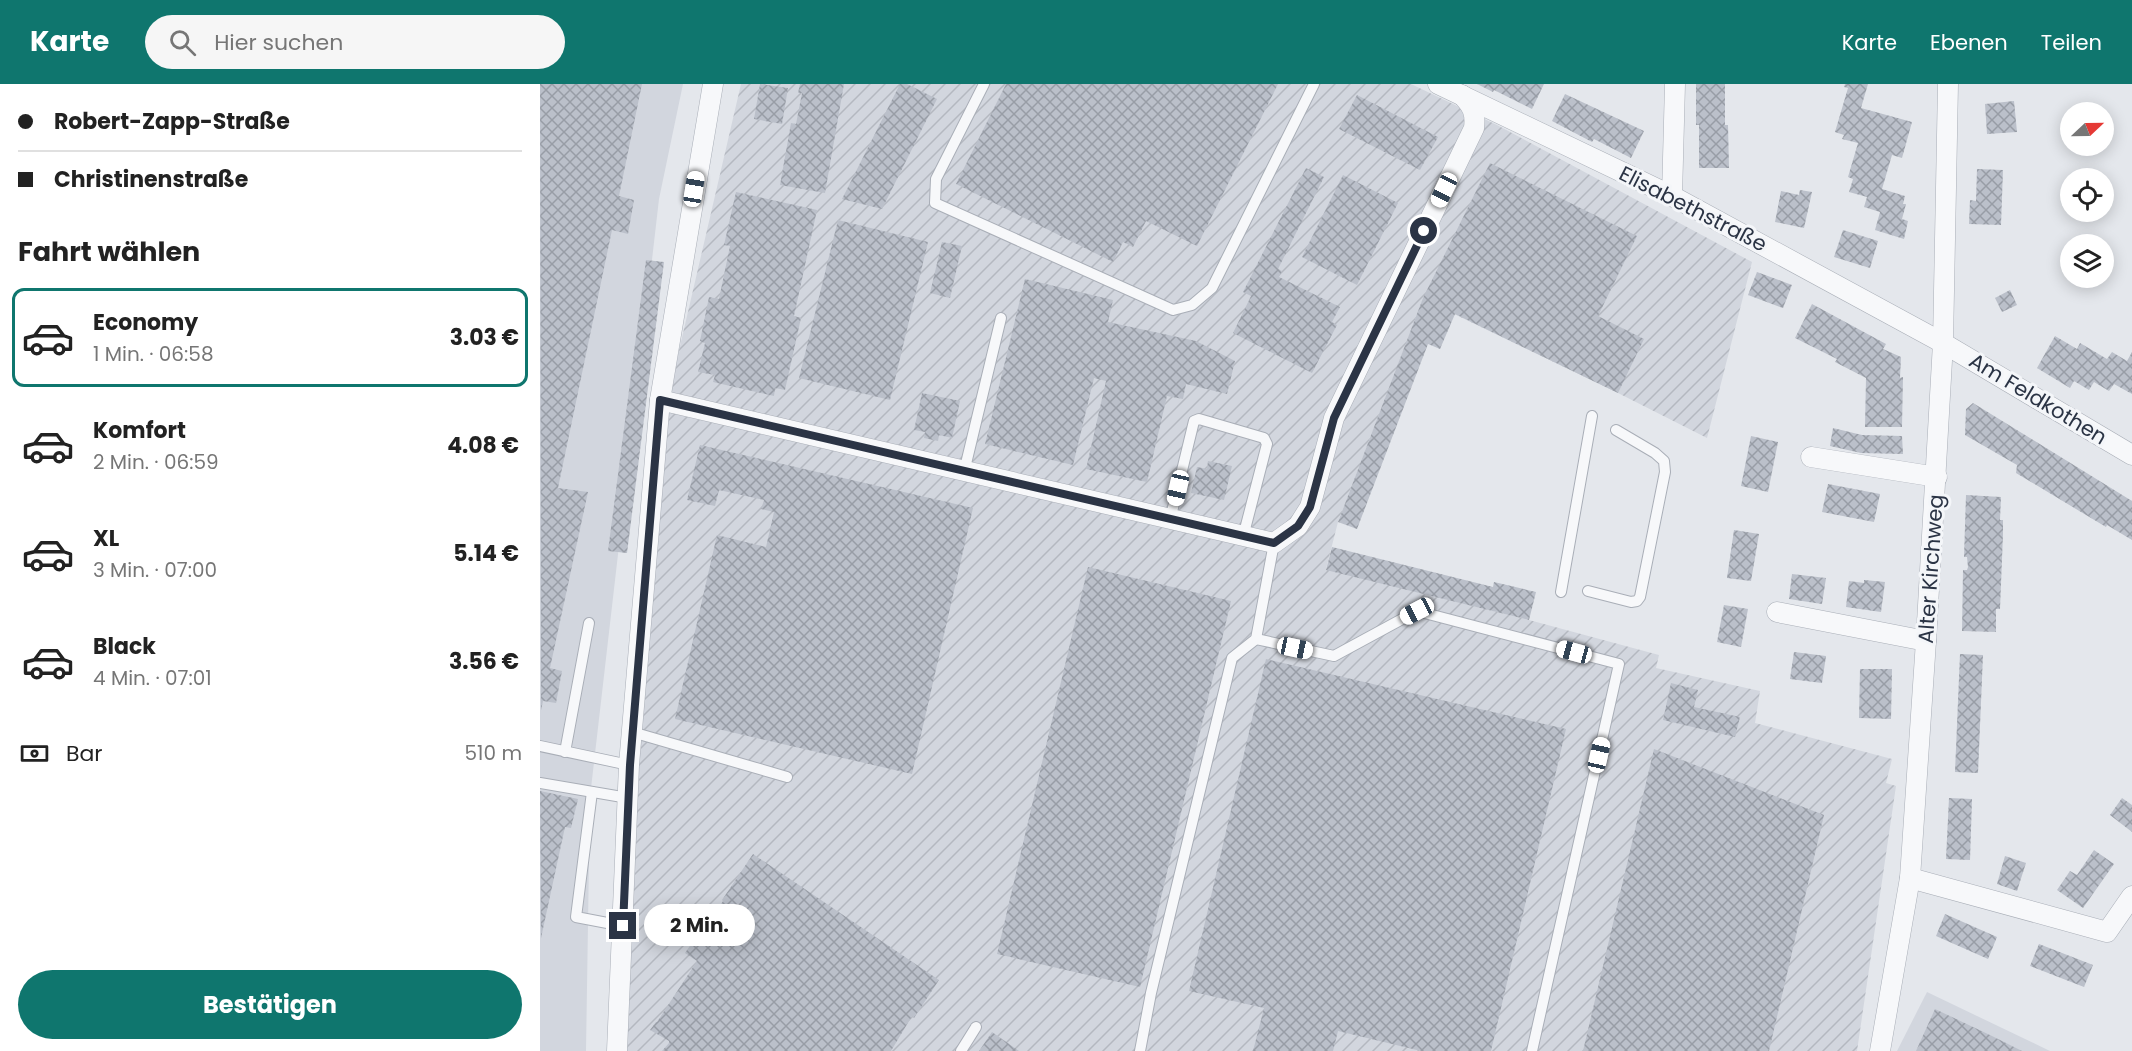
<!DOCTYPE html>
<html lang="de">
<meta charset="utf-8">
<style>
body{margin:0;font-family:Poppins,sans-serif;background:#f6f6f6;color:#222;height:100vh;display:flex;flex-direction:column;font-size:22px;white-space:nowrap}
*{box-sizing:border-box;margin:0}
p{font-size:20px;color:#767676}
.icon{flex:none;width:33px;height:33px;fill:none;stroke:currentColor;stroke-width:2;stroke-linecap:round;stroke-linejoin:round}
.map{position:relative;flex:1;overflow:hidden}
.sheet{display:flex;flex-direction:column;background:#fff;width:540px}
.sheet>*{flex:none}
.banner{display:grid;align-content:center;height:132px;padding:0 18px;background:#fff}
.needle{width:39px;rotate:68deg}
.controls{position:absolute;left:1520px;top:18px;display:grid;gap:12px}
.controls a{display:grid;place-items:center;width:54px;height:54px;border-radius:50%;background:#fff;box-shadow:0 3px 15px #0003;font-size:30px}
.end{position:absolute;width:27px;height:27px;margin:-14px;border:8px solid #2b3445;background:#fff;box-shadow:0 0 0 3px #fff}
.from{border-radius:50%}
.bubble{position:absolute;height:42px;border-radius:21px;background:#fff;box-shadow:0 3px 15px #0003;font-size:20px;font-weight:700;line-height:42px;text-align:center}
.car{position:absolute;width:18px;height:36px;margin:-18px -9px;border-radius:8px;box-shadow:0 0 4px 2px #0007;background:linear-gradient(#fff 24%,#345 0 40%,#fff 0 76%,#345 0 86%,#fff 0)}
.banner b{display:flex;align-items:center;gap:21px;height:57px;font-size:22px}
.banner b+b{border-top:2px solid #e0e0e0}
.banner i{width:15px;height:15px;background:#222}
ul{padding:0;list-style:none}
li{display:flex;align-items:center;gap:18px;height:99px;margin:0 12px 9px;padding:0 6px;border:3px solid transparent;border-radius:12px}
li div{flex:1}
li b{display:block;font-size:22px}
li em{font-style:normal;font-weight:700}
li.current{border-color:#0f766e}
li>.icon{width:54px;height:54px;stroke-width:1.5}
h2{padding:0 18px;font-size:27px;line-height:72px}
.pay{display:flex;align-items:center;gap:15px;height:66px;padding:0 18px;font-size:22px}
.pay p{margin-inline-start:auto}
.primary-button{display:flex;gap:12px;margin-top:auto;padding:12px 18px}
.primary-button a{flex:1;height:69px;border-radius:36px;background:#0f766e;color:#fff;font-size:24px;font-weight:700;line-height:69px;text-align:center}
header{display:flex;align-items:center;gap:36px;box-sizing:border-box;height:84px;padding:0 30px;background:#0f766e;color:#fff}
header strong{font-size:28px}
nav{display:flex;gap:33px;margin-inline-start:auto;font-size:21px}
.search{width:420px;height:54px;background:#f6f6f6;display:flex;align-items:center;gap:15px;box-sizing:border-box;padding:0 21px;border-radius:33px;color:#767676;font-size:22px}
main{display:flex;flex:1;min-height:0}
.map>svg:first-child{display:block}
</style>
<header>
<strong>Karte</strong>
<div class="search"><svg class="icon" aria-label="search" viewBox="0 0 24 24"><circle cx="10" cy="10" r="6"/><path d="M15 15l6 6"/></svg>Hier suchen</div>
<nav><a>Karte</a><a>Ebenen</a><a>Teilen</a></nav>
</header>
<main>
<section class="sheet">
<div class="banner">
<b><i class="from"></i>Robert-Zapp-Straße</b>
<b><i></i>Christinenstraße</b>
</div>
<h2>Fahrt wählen</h2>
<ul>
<li class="current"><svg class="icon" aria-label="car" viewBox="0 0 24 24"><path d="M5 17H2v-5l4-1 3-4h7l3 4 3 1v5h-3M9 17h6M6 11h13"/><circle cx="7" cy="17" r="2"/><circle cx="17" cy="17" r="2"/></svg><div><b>Economy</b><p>1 Min. · 06:58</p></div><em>3.03 €</em></li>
<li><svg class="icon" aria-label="car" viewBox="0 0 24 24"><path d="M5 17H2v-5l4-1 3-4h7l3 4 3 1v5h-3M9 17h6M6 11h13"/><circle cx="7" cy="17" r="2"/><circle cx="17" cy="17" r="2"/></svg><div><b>Komfort</b><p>2 Min. · 06:59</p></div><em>4.08 €</em></li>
<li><svg class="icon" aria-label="car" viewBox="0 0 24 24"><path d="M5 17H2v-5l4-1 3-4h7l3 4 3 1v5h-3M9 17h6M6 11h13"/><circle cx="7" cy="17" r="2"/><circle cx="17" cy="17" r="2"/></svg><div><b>XL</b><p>3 Min. · 07:00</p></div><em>5.14 €</em></li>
<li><svg class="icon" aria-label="car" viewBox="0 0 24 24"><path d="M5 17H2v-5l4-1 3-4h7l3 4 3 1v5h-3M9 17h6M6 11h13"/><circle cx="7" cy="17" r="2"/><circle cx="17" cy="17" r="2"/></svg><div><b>Black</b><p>4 Min. · 07:01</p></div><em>3.56 €</em></li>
</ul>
<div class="pay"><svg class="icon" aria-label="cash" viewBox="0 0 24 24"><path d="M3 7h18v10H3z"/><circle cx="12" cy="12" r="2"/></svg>Bar<p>510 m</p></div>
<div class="primary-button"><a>Bestätigen</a></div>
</section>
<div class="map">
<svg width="1592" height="967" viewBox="0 0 1592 967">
<defs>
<pattern id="industrial-furrows" width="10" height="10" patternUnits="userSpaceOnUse" patternTransform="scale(1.5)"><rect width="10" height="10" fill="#d2d6de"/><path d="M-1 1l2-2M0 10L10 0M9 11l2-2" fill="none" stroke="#b4b8c0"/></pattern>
<pattern id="building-cross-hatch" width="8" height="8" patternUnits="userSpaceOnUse" patternTransform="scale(1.5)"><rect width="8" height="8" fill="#bbc0ca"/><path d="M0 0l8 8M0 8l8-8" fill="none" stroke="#989da6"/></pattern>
</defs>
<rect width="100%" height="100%" fill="#e4e7ec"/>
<g fill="#d2d6de">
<polygon points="0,0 143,0 119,115 50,713 46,967 0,967"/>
<polygon points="1387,908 1510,967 1357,967"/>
</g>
<polygon fill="url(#industrial-furrows)" points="201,0 871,0 957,41 1212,178 1167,354 1078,309 883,215 798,438 786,485 989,536 1119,571 1116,584 1220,607 1215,639 1352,675 1346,699 1356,702 1317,967 82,967 94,702 127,318"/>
<g fill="url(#building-cross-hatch)">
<polygon points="0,0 102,0 79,112 94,116 88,150 72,146 18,404 48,408 10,584 22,587 16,619 3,617 1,626"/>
<polygon points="220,0 248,4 242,40 214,35"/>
<polygon points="260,0 304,0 285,109 240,101 251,39 256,40 262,9 258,9"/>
<polygon points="360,0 367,0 397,15 342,125 302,115"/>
<polygon points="466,0 738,0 657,162 606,137 593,163 583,158 573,178 416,100"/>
<polygon points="937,0 1004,0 992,25 954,6 953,8"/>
<polygon points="1156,0 1185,0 1185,41 1188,41 1189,84 1159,84 1159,41 1156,41"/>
<polygon points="1305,0 1328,0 1321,24 1372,38 1362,74 1352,71 1342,105 1365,112 1363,120 1366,120 1362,135 1368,137 1364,155 1335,146 1340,128 1324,123 1327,113 1309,108 1313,95 1308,93 1318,59 1302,55 1304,51 1295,48 1308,4 1304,3"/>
<polygon points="1025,10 1104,47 1091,74 1054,55 1052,58 1012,37"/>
<polygon points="817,11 898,53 880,86 799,45"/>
<polygon points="1474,17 1477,48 1447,50 1445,20"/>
<polygon points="950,79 1097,152 1058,232 1104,255 1078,309 915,230 900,265 888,260 817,445 798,438 883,214"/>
<polygon points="766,84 784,93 738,185 742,187 739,193 800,223 792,238 797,241 772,289 693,249 711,212 703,208"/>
<polygon points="1437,85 1463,86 1461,141 1429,140 1430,116 1436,117"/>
<polygon points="803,91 858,119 817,201 762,173"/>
<polygon points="1260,106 1272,108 1264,144 1235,138 1241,107 1259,111"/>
<polygon points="196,108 277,126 254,232 261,234 245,306 235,304 234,312 173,298 175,291 158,288 165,259 160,257 169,213 179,215 190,162 184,161"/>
<polygon points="298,136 388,158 350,316 259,294"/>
<polygon points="1303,146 1338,157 1330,184 1294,173"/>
<polygon points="402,158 422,162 410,214 390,209"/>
<polygon points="106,176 124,178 87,469 68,467"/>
<polygon points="1217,188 1252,201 1243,224 1208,211"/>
<polygon points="485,195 573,216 568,238 656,257 695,277 687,310 646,300 643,315 627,312 607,398 546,385 566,297 554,294 533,381 445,360"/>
<polygon points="1470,206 1477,221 1462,228 1455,214"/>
<polygon points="1272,220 1346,260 1343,265 1361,273 1360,294 1363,293 1362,343 1325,343 1326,294 1295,278 1297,275 1255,254"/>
<polygon points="1515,252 1537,265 1540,259 1567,275 1572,268 1587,277 1592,268 1592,310 1574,300 1569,307 1554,298 1549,306 1534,297 1530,304 1497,284"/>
<polygon points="382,309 420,317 412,354 399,351 398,357 384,354 385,348 374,346"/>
<polygon points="1433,319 1592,417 1592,456 1567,441 1566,443 1476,389 1477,381 1425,351 1426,325"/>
<polygon points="1293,344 1322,351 1362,352 1363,370 1321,369 1290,362"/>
<polygon points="1211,352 1238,358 1228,408 1201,402"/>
<polygon points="160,361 433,424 372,690 135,635 177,451 226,463 234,428 221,425 224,416 179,406 175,422 147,416"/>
<polygon points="668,377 692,382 684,416 651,409 657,383 667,385"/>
<polygon points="1288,400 1340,410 1334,438 1282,428"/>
<polygon points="1426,411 1461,413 1460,436 1463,436 1463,450 1460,525 1456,525 1456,548 1422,547 1423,486 1427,486 1428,483 1427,473 1424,473"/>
<polygon points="1194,446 1219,450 1211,497 1187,494"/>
<polygon points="792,463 953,503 954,498 996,508 989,536 786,486"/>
<polygon points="548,483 691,517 600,903 457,870"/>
<polygon points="1252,490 1286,494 1282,520 1249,515"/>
<polygon points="1324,496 1345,498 1341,528 1306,523 1309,497 1324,499"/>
<polygon points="1184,521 1208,525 1201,563 1177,558"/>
<polygon points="1254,568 1286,572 1282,599 1250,595"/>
<polygon points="1420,570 1443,571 1438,689 1415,688"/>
<polygon points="726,575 1026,645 951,967 881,967 798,947 793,967 713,967 724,924 649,907"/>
<polygon points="1320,585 1352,585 1351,635 1319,634"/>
<polygon points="1131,599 1158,606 1154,623 1200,633 1195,653 1123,636"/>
<polygon points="1114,665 1284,731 1229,967 1043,967"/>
<polygon points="0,707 38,715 31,744 25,743 1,854"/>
<polygon points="1409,714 1432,715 1430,776 1406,775"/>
<polygon points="1582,714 1592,721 1592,748 1570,731"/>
<polygon points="1554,766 1574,780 1543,824 1517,806 1530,787 1537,791"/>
<polygon points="213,770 399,896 374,934 372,932 351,967 122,967 129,959 129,957 110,946 116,938 117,938 157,877 145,869 171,831 173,833 183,817 182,816"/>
<polygon points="1465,772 1486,779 1477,807 1457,800"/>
<polygon points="1405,830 1457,853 1448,875 1396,852"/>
<polygon points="1499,860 1553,881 1544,903 1490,882"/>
<polygon points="1395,925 1452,952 1482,967 1376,967"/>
<polygon points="452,948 479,967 439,967"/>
</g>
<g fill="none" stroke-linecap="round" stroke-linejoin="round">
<g stroke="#a9aeb7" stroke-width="12">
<g id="service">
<polyline points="444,0 396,95 395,119 633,226 652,221 672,204 774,0"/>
<polyline points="424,388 461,234"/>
<polyline points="630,436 654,337 659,335 724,354 727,360 703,453"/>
<polyline points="1048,507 1091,518 1097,517 1100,513 1125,388 1124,377 1115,369 1076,346"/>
<polyline points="1021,508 1052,332"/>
<polyline points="716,555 794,572 877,527 1079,580 992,967"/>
<polyline points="92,648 247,693"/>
<polyline points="0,662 89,681"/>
<polyline points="25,668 49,539"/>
<polyline points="0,699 88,714"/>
<polyline points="52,708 36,833 83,842"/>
<polyline points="421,967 436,943"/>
<polyline points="600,967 611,909 692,574 716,555 734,459"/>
</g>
</g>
<g stroke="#a9aeb7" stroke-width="21">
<g id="minor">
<polyline points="898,0 1132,112 1403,259 1592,371"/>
<polyline points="1132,112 1135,0"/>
<path d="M120,316l614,143 24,-17 12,-19 24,-89 140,-290c2,-16 -2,-22 -12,-33"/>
<polyline points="1271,373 1397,393"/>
<polyline points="1237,528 1386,557"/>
<polyline points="1370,794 1567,848 1592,812"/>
<polyline points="77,967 89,681 120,316 173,0"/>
<polyline points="1340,967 1370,794 1386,557 1403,259 1408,0"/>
</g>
</g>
<use href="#service" stroke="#f7f8fa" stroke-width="10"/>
<use href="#minor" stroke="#f7f8fa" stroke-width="20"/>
</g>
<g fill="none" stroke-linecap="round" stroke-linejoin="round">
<polyline stroke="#2b3445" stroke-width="8" points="83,842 90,681 120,316 734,459 758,442 770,423 794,334 884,147"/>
</g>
<g text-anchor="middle" stroke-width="6" stroke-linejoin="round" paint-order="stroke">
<g font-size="21" fill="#2b3445" stroke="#f4f6f9">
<text transform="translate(1153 125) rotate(27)" y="7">Elisabethstraße</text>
<text transform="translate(1498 315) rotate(31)" y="7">Am Feldkothen</text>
<text transform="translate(1391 485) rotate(-86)" y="7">Alter Kirchweg</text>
</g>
</g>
</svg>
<div class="controls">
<a><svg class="needle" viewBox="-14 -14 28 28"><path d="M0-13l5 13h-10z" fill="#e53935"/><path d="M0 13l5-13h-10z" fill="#767676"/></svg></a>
<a><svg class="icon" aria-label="locate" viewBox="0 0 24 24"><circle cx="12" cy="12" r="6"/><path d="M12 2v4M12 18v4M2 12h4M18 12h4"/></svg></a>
<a><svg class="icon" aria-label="layers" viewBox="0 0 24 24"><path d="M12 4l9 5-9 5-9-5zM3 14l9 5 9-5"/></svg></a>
</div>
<i class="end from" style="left:884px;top:147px"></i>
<i class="end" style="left:83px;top:842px"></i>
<div class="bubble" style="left:104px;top:820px;width:111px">2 Min.</div>
<i class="car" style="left:154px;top:105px;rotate:9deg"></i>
<i class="car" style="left:904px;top:106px;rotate:206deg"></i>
<i class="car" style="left:638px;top:404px;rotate:193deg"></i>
<i class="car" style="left:877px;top:527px;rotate:242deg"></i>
<i class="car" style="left:755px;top:564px;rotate:102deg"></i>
<i class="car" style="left:1034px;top:568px;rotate:285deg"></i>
<i class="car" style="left:1059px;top:671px;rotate:13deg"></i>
</div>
</main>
